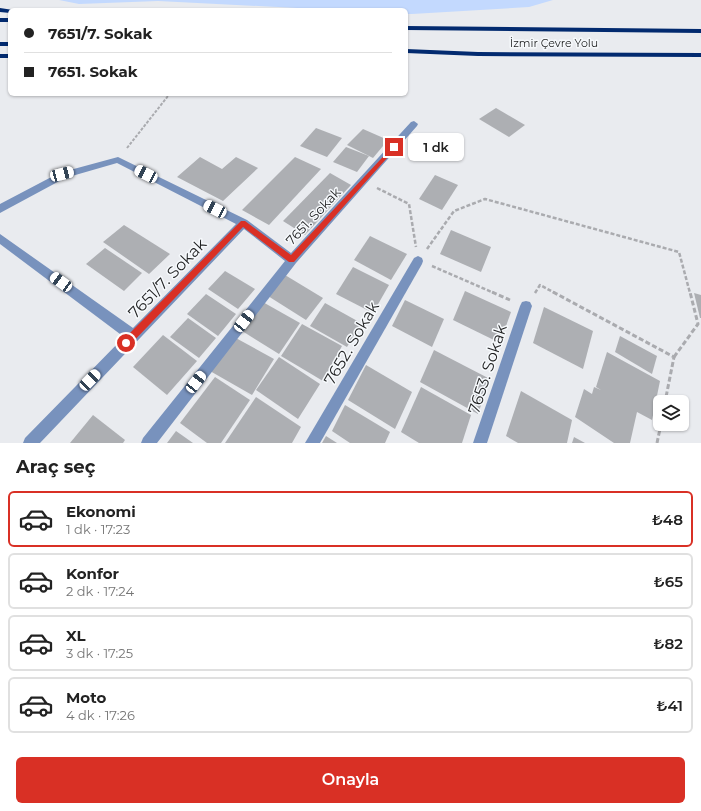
<!DOCTYPE html>
<html lang="tr">
<meta charset="utf-8">
<style>
body{margin:0;font-family:Montserrat,sans-serif;background:#f2f2f2;color:#222;height:100vh;display:flex;flex-direction:column;font-size:15px;white-space:nowrap}
*{box-sizing:border-box;margin:0}
p{font-size:13px;color:#767676}
.icon{flex:none;width:22px;height:22px;fill:none;stroke:currentColor;stroke-width:2;stroke-linecap:round;stroke-linejoin:round}
.map{position:relative;height:443px;overflow:hidden}
.drawer{display:flex;flex-direction:column;background:#fff;flex:1}
.drawer>*{flex:none}
.banner{position:absolute;left:8px;top:8px;width:400px;height:88px;border-radius:6px;box-shadow:0 1px 3px #0004;display:grid;align-content:center;height:88px;padding:0 16px;background:#fff}
.fabs{position:absolute;left:653px;top:395px;display:grid;gap:8px}
.fabs a{display:grid;place-items:center;width:36px;height:36px;border-radius:6px;background:#fff;box-shadow:0 1px 3px #0004;font-size:20px}
.end{position:absolute;width:18px;height:18px;margin:-9px;border:5px solid #d93025;background:#fff;box-shadow:0 0 0 2px #fff}
.from{border-radius:50%}
.bubble{position:absolute;height:28px;border-radius:6px;background:#fff;box-shadow:0 1px 3px #0004;font-size:13px;font-weight:600;line-height:28px;text-align:center}
.car{position:absolute;width:12px;height:24px;margin:-12px -6px;border-radius:5px;box-shadow:0 0 3px 1px #0007;background:linear-gradient(#fff 24%,#345 0 40%,#fff 0 76%,#345 0 86%,#fff 0)}
.banner b{display:flex;align-items:center;gap:14px;height:38px;font-size:15px}
.banner b+b{border-top:1px solid #e0e0e0}
.banner i{width:10px;height:10px;background:#222}
ul{padding:0;list-style:none}
li{display:flex;align-items:center;gap:12px;height:56px;margin:0 8px 6px;padding:0 8px;border:2px solid #e0e0e0;border-radius:6px}
li div{flex:1}
li b{display:block;font-size:15px}
li em{font-style:normal;font-weight:600}
li.selected{border-color:#d93025}
li>.icon{width:36px;height:36px;stroke-width:1.5}
h2{padding:0 16px;font-size:18px;line-height:48px}
.primary-button{display:flex;gap:8px;margin-top:auto;padding:8px 16px}
.primary-button a{flex:1;height:46px;border-radius:6px;background:#d93025;color:#fff;font-size:16px;font-weight:600;line-height:46px;text-align:center}
.map>svg:first-child{display:block}
</style>
<div class="map">
<svg width="701" height="443" viewBox="0 0 701 443">
<rect width="100%" height="100%" fill="#e9ebef"/>
<polygon fill="#c3d9fe" points="59,0 553,0 529,7 412,14 406,14 406,10 336,10 158,1 79,4"/>
<g fill="#adafb3">
<polygon points="496,108 525,125 509,137 479,119"/>
<polygon points="316,128 342,138 327,157 300,146"/>
<polygon points="363,129 388,140 373,158 347,145"/>
<polygon points="346,147 369,156 357,172 333,162"/>
<polygon points="200,157 222,169 236,157 258,168 223,201 177,177"/>
<polygon points="295,157 321,169 269,225 242,210"/>
<polygon points="330,173 351,185 305,235 283,221"/>
<polygon points="435,175 458,185 442,210 419,199"/>
<polygon points="124,225 170,254 149,274 103,242"/>
<polygon points="451,230 491,247 481,272 440,254"/>
<polygon points="370,236 407,254 391,280 354,260"/>
<polygon points="105,248 142,273 124,291 86,264"/>
<polygon points="353,267 389,285 373,313 336,294"/>
<polygon points="225,271 255,289 238,309 208,289"/>
<polygon points="285,275 323,298 306,320 268,296"/>
<polygon points="465,291 511,312 500,343 453,320"/>
<polygon points="694,293 701,295 701,318 700,318"/>
<polygon points="206,294 236,314 218,336 187,314"/>
<polygon points="405,300 444,319 432,347 392,326"/>
<polygon points="261,301 300,323 279,354 239,329"/>
<polygon points="325,303 361,323 347,347 310,326"/>
<polygon points="544,307 593,331 583,369 533,343"/>
<polygon points="188,318 216,338 199,358 170,337"/>
<polygon points="302,324 342,346 323,381 281,356"/>
<polygon points="163,335 197,361 167,395 133,367"/>
<polygon points="620,336 657,356 652,374 615,352"/>
<polygon points="234,337 274,359 252,395 210,371"/>
<polygon points="434,350 490,379 478,414 420,382"/>
<polygon points="607,352 660,381 652,420 637,412 630,443 614,443 575,417 584,389 592,394 594,387 601,390 596,387"/>
<polygon points="279,357 320,384 298,419 256,390"/>
<polygon points="366,365 412,392 395,429 348,400"/>
<polygon points="215,377 250,400 221,443 207,443 180,423"/>
<polygon points="421,387 471,415 462,443 419,443 401,432"/>
<polygon points="521,391 572,420 567,443 518,443 506,436"/>
<polygon points="256,397 301,427 292,443 225,443"/>
<polygon points="345,405 390,432 385,443 350,443 332,431"/>
<polygon points="93,415 125,440 123,443 70,443"/>
<polygon points="176,431 193,443 167,443"/>
<polygon points="326,436 337,443 322,443"/>
<polygon points="574,437 585,443 572,443"/>
</g>
<g fill="none" stroke-linecap="round" stroke-linejoin="round">
<polyline stroke="#aaabaf" stroke-width="2" stroke-dasharray="3 1.5" stroke-linecap="butt" points="127,148 168,96"/>
<g stroke="#aaabaf" stroke-width="2.5" stroke-dasharray="4 2" stroke-linecap="butt">
<polyline points="377,188 409,204 416,247"/>
<polyline points="427,249 454,211 485,199 679,252 690,293"/>
<polyline points="432,266 494,293"/>
<polyline points="535,293 540,285 555,293"/>
</g>
<g stroke="#aaabaf" stroke-width="3" stroke-dasharray="5 2.5" stroke-linecap="butt">
<polyline points="492,292 510,300"/>
<polyline points="553,292 674,357 665,402"/>
<polyline points="674,357 698,324 690,292"/>
<polyline points="657,443 661,424"/>
</g>
<g fill="#7892bd" fill-rule="evenodd">
<polygon points="414,121 418,124 417,126 296,263 157,443 141,443 143,438 285,261 244,229 40,443 23,443 25,438 124,337 0,244 0,234 133,328 236,224 117,163 65,178 0,213 0,204 59,173 118,157 247,220 291,253 411,122"/>
<polygon points="418,256 422,258 423,261 422,264 320,443 305,443 414,258"/>
<polygon points="526,301 530,302 532,306 487,443 473,443 520,306 522,302"/>
</g>
<g fill="#022a6f" fill-rule="evenodd">
<polygon points="0,8 13,10 10,10 10,13 0,12"/>
<rect x="0" y="18" width="10" height="4"/>
<polygon points="406,26 701,29 701,33 406,30"/>
<rect x="0" y="42" width="10" height="4"/>
<polygon points="406,49 478,52 701,53 701,57 478,56 406,53"/>
<rect x="0" y="54" width="10" height="4"/>
</g>
</g>
<polygon fill="#d93025" points="394,145 397,147 396,148 294,262 289,262 243,227 129,346 123,346 123,340 241,221 245,221 291,255"/>
<g text-anchor="middle" stroke-width="3" stroke-linejoin="round" paint-order="stroke">
<g font-size="11" fill="#1e1f20" stroke="#f6f9fc">
<text x="554" y="47">İzmir Çevre Yolu</text>
</g>
<g font-size="13" fill="#1e1f20" stroke="#f6f9fc">
<text transform="translate(313 216) rotate(-47)" y="5">7651. Sokak</text>
</g>
<g font-size="16" fill="#1e1f20" stroke="#f6f9fc">
<text transform="translate(167 278) rotate(-46)" y="6">7651/7. Sokak</text>
<text transform="translate(351 343) rotate(-60)" y="6">7652. Sokak</text>
<text transform="translate(487 369) rotate(-72)" y="6">7653. Sokak</text>
</g>
</g>
</svg>
<div class="fabs">
<a><svg class="icon" aria-label="layers" viewBox="0 0 24 24"><path d="M12 4l9 5-9 5-9-5zM3 14l9 5 9-5"/></svg></a>
</div>
<i class="end from" style="left:126px;top:343px"></i>
<i class="end" style="left:394px;top:147px"></i>
<div class="bubble" style="left:408px;top:133px;width:56px">1 dk</div>
<i class="car" style="left:62px;top:174px;rotate:75deg"></i>
<i class="car" style="left:146px;top:174px;rotate:297deg"></i>
<i class="car" style="left:215px;top:209px;rotate:297deg"></i>
<i class="car" style="left:61px;top:282px;rotate:306deg"></i>
<i class="car" style="left:244px;top:321px;rotate:38deg"></i>
<i class="car" style="left:90px;top:380px;rotate:44deg"></i>
<i class="car" style="left:196px;top:382px;rotate:38deg"></i>
<div class="banner">
<b><i class="from"></i>7651/7. Sokak</b>
<b><i></i>7651. Sokak</b>
</div>
</div>
<section class="drawer">
<h2>Araç seç</h2>
<ul>
<li class="selected"><svg class="icon" aria-label="car" viewBox="0 0 24 24"><path d="M5 17H2v-5l4-1 3-4h7l3 4 3 1v5h-3M9 17h6M6 11h13"/><circle cx="7" cy="17" r="2"/><circle cx="17" cy="17" r="2"/></svg><div><b>Ekonomi</b><p>1 dk · 17:23</p></div><em>₺48</em></li>
<li><svg class="icon" aria-label="car" viewBox="0 0 24 24"><path d="M5 17H2v-5l4-1 3-4h7l3 4 3 1v5h-3M9 17h6M6 11h13"/><circle cx="7" cy="17" r="2"/><circle cx="17" cy="17" r="2"/></svg><div><b>Konfor</b><p>2 dk · 17:24</p></div><em>₺65</em></li>
<li><svg class="icon" aria-label="car" viewBox="0 0 24 24"><path d="M5 17H2v-5l4-1 3-4h7l3 4 3 1v5h-3M9 17h6M6 11h13"/><circle cx="7" cy="17" r="2"/><circle cx="17" cy="17" r="2"/></svg><div><b>XL</b><p>3 dk · 17:25</p></div><em>₺82</em></li>
<li><svg class="icon" aria-label="car" viewBox="0 0 24 24"><path d="M5 17H2v-5l4-1 3-4h7l3 4 3 1v5h-3M9 17h6M6 11h13"/><circle cx="7" cy="17" r="2"/><circle cx="17" cy="17" r="2"/></svg><div><b>Moto</b><p>4 dk · 17:26</p></div><em>₺41</em></li>
</ul>
<div class="primary-button"><a>Onayla</a></div>
</section>
